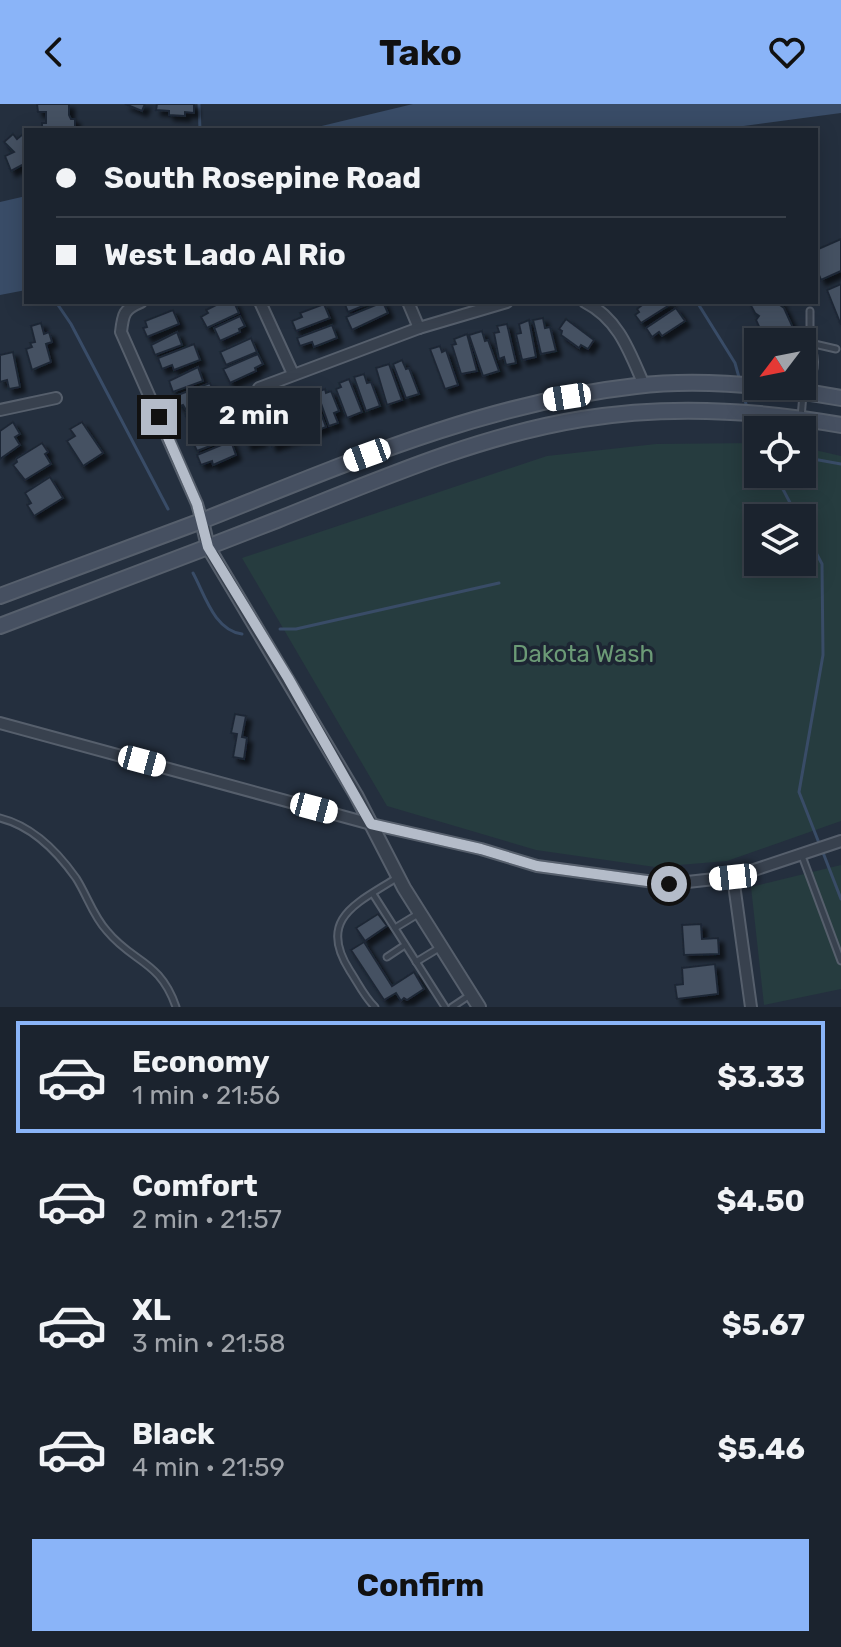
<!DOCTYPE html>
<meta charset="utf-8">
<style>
body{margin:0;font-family:Rubik,sans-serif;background:#242b36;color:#f1f3f6;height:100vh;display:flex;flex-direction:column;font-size:30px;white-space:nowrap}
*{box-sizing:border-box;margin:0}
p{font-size:26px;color:#a0a4aa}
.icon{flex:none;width:44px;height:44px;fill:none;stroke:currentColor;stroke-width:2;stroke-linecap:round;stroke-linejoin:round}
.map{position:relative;height:903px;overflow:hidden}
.sheet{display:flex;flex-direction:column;background:#1b232e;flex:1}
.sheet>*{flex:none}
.top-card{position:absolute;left:24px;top:24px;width:794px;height:176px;border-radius:0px;box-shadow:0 4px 20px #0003,0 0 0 2px #39404a;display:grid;align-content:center;height:176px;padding:0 32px;background:#1b232e}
.needle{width:52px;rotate:238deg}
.tools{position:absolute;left:744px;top:224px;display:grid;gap:16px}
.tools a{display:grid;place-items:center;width:72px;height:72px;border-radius:0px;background:#1b232e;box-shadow:0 4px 20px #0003,0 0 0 2px #39404a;font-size:40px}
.end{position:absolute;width:36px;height:36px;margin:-18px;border:10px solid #b4bcc9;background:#111;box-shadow:0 0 0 4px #111}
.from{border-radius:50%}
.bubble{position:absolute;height:56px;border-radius:0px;background:#1b232e;box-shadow:0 4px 20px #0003,0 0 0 2px #39404a;font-size:26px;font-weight:700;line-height:56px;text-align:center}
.car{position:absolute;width:24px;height:48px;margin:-24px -12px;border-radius:10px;box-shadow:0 0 6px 2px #0007;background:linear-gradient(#fff 24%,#345 0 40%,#fff 0 76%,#345 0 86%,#fff 0)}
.top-card b{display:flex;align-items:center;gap:28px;height:76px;font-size:30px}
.top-card b+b{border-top:2px solid #39404a}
.top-card i{width:20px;height:20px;background:#f1f3f6}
ul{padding:14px 0 0;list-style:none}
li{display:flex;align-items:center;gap:24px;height:112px;margin:0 16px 12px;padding:0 16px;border:4px solid transparent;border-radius:0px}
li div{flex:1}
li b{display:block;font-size:30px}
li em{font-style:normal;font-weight:700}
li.selected{border-color:#8ab4f8}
li>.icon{width:72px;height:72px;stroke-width:1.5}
.primary-button{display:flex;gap:16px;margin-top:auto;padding:16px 32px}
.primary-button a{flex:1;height:92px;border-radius:0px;background:#8ab4f8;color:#111;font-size:32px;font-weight:700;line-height:92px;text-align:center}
header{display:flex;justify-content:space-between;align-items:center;height:104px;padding:0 32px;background:#8ab4f8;color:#111;font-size:36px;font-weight:700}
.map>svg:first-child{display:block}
</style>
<header><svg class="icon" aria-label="back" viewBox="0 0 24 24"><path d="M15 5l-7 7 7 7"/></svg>Tako<svg class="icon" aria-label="heart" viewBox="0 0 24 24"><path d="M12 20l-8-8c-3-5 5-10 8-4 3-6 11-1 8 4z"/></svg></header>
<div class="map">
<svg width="841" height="903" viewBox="0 0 841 903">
<defs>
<filter id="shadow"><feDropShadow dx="5" dy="5" stdDeviation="2" flood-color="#0009"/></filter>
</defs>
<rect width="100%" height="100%" fill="#242f3e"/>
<g fill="#263c3f" fill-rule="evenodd">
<path d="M758,339v31h44v-27l39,9v365l-114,40 -72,6 -119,-17 -149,-44 -145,-248 305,-102 109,-12zM758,414h44v44h-44z"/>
<polygon points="841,761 841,885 764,901 751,783"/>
</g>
<g fill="#394c67">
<polygon points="413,0 841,0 841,9 714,26 305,26"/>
<polygon points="26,92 26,186 0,191 0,98"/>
</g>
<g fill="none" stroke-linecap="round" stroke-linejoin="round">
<g stroke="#394c67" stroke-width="3">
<polyline points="199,0 200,26"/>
<polyline points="56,198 71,220 168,405"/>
<polyline points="697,198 735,259 740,277"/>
<polyline points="742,284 747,304"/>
<polyline points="750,315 758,338"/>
<polyline points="802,353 841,360"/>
<polyline points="775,370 798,414"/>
<polyline points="802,422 822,460 823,551 799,688 819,739"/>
<path d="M193,469c12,22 21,57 49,61"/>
<polyline points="280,525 296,525 499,479"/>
<polyline points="822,746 841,795"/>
</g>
</g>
<g fill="#455162" stroke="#1f2835" stroke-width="2" filter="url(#shadow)">
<polygon points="37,0 69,0 69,11 71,15 75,15 75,26 42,26 42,19 46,19 46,8 38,8"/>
<polygon points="125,0 145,0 142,7"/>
<polygon points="157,0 194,0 194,9 185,8 185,12 169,11 169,7 156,6"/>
<polygon points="13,30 17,35 23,30 26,33 26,59 11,67 5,52 14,48 4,38"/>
<polygon points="841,135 841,167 821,176 816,164 816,146"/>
<polygon points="841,180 841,221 827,186"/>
<polygon points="222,198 230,200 234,198 239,209 207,224 201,213 208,209 206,206"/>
<polygon points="344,198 373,198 348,208"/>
<polygon points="383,198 388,209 352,226 346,213"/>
<polygon points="646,198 669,198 671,200 641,219 635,211 639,208 637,205"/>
<polygon points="749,198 782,198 780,201 784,204 794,226 791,232 778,238 766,238 756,216 759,212 755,209"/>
<polygon points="324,200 330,214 296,227 292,217 302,213 300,209"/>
<polygon points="676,204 685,217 662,232 659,228 652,233 646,224"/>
<polygon points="173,206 179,220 147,233 143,224 147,223 145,217"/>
<polygon points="240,212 245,222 239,225 240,228 220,237 214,224"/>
<polygon points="543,214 545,224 550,223 556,247 541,250 533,216"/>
<polygon points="566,215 594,236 588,245 581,241 579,244 561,231 562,227 559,225"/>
<polygon points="529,216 536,253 522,256 516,230 521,229 519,220"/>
<polygon points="41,219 44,230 49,228 52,238 46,240 51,258 32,266 26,245 32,243 30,239 35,238 31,222"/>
<polygon points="507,220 516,259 506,261 504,253 499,255 494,229 499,228 497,222"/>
<polygon points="332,221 337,234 314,243 312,238 300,242 297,234"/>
<polygon points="482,227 485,237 488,236 499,267 483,272 469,231"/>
<polygon points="177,228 182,241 155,251 151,241"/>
<polygon points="467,230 477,267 461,270 452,241 456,240 454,235"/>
<polygon points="251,234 257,248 226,261 220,248"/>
<polygon points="194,240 200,256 174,266 172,261 162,265 158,254"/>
<polygon points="440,242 442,248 446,246 458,281 445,285 430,245"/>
<polygon points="13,248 20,283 9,285 7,276 0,278 0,251"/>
<polygon points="258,250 263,260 255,264 256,267 230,279 223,265"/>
<polygon points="402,256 406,265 409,264 419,290 406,294 393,260"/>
<polygon points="389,260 402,296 387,301 376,264"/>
<polygon points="198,263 203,277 173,288 169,277"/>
<polygon points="364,270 367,279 371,278 380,302 366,307 354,273"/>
<polygon points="349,275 362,308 347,314 336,285 341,283 339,279"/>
<polygon points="210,279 216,294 186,306 183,301 180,302 175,292"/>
<polygon points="325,285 326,289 331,287 339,307 334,309 338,319 329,322 317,288"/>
<polygon points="313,288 326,323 311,329 302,304 306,302 302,292"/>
<polygon points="287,297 303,331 290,336 276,302"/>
<polygon points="214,299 223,313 197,323 195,319 190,322 185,310"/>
<polygon points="274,304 287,337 272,342 261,308"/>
<polygon points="246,305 248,310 252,308 262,337 247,341 236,309"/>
<polygon points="13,318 20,330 15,333 20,341 0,355 0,327"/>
<polygon points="82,318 103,349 83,362 67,337 75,332 70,325"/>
<polygon points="225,319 231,334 197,347 192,336 202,332 200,329"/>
<polygon points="231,337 236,351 213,361 212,357 201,361 197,351"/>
<polygon points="42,339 48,348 45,350 51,360 25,376 13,361 17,358 16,355"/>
<polygon points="50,373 63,394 34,412 27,401 31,399 25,389"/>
<polygon points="235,610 246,612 242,633 247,634 244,655 233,653 237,630 231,629"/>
<polygon points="378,810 387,822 365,837 356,824"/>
<polygon points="701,820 702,835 718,834 719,850 684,851 682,821"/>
<polygon points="364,838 392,882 414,868 424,885 407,896 404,894 401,897 396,889 384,896 351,846"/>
<polygon points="715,860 718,890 677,895 675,881 683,880 682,864"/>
</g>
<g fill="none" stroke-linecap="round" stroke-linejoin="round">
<g stroke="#565f6c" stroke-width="9">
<g id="service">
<polyline points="810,207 810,239 836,245"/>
<path d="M802,248l8,-9c8,18 5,32 -6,48"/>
<polyline points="801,313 803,291"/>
<path d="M0,714c32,8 57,33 76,60 11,17 17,38 31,53 26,32 53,29 69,76"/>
<polyline points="802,752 841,857"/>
<polyline points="373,790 445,903"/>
<polyline points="395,824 418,810"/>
<polyline points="387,853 405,841"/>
<polyline points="416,858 439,844"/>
<path d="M375,903c-10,-9 -17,-24 -25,-36 -34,-53 8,-68 48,-94"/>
<polyline points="452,903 470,891"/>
</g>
</g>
<g stroke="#565f6c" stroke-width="14">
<g id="minor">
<path d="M141,198c-17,7 -18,12 -20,30l76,172 5,17"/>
<polyline points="260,198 293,270"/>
<polyline points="408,198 419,224"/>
<path d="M585,198c34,17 45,51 59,83"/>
<polyline points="259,284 419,224 507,198"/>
<polyline points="0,306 56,294"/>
<polyline points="0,619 371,720 481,745 537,762 669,780 733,773 841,737"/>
<polyline points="733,773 751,903"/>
</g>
</g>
<g stroke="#565f6c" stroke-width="16">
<polyline id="tertiary" points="202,417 208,443 356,691 404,784 479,903"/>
</g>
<g stroke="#565f6c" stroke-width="18">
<g id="secondary">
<path d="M0,492c68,-25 136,-50 204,-76 141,-56 280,-117 432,-134 67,-8 139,0 205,12"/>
<path d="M0,522c93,-35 185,-70 277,-106 98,-39 200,-84 305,-101 85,-14 175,-9 259,6"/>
</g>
</g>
<use href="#service" stroke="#38414e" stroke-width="5"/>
<use href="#minor" stroke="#38414e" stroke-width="10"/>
<use href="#tertiary" stroke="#38414e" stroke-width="12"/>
<use href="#secondary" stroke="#465061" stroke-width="14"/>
</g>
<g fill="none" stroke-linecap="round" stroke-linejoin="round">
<polyline stroke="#b4bcc9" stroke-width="10" points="159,313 197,400 208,443 288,574 371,720 481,745 537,762 669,780"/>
</g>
<g text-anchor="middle" stroke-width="7" stroke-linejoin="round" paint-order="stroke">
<g font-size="24" fill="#6b9a76" stroke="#1d2633">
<text x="583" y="558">Dakota Wash</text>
</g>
</g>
</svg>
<div class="tools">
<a><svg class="needle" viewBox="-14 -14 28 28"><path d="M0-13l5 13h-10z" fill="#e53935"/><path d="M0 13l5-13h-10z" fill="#a0a4aa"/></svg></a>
<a><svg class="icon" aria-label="locate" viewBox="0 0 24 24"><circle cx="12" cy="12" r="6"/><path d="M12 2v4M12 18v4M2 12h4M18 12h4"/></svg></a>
<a><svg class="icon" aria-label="layers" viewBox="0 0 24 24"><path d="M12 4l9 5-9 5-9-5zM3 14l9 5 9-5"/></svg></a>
</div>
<i class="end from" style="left:669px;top:780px"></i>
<i class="end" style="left:159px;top:313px"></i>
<div class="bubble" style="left:188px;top:284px;width:132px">2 min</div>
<i class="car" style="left:567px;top:293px;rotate:261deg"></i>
<i class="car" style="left:367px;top:351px;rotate:250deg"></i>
<i class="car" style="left:142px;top:657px;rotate:105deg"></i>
<i class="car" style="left:314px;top:704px;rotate:105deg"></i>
<i class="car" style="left:733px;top:773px;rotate:264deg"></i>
<div class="top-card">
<b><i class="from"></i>South Rosepine Road</b>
<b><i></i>West Lado Al Rio</b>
</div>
</div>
<section class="sheet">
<ul>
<li class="selected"><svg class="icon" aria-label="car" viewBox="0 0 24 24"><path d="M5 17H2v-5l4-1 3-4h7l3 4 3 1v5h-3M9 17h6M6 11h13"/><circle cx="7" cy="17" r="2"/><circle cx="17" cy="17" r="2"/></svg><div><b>Economy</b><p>1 min · 21:56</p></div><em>$3.33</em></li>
<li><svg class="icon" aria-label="car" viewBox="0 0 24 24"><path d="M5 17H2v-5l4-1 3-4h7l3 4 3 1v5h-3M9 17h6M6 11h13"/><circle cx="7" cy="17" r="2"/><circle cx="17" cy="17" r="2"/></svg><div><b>Comfort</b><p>2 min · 21:57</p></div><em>$4.50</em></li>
<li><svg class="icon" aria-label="car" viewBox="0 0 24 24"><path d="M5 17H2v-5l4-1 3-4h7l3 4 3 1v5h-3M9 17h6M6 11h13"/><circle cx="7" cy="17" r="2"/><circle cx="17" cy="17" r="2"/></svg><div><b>XL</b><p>3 min · 21:58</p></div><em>$5.67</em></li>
<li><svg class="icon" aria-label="car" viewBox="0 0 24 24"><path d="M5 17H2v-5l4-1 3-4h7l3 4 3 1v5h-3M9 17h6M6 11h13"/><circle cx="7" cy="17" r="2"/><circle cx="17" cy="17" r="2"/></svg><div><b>Black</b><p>4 min · 21:59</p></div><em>$5.46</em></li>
</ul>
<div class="primary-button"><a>Confirm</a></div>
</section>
